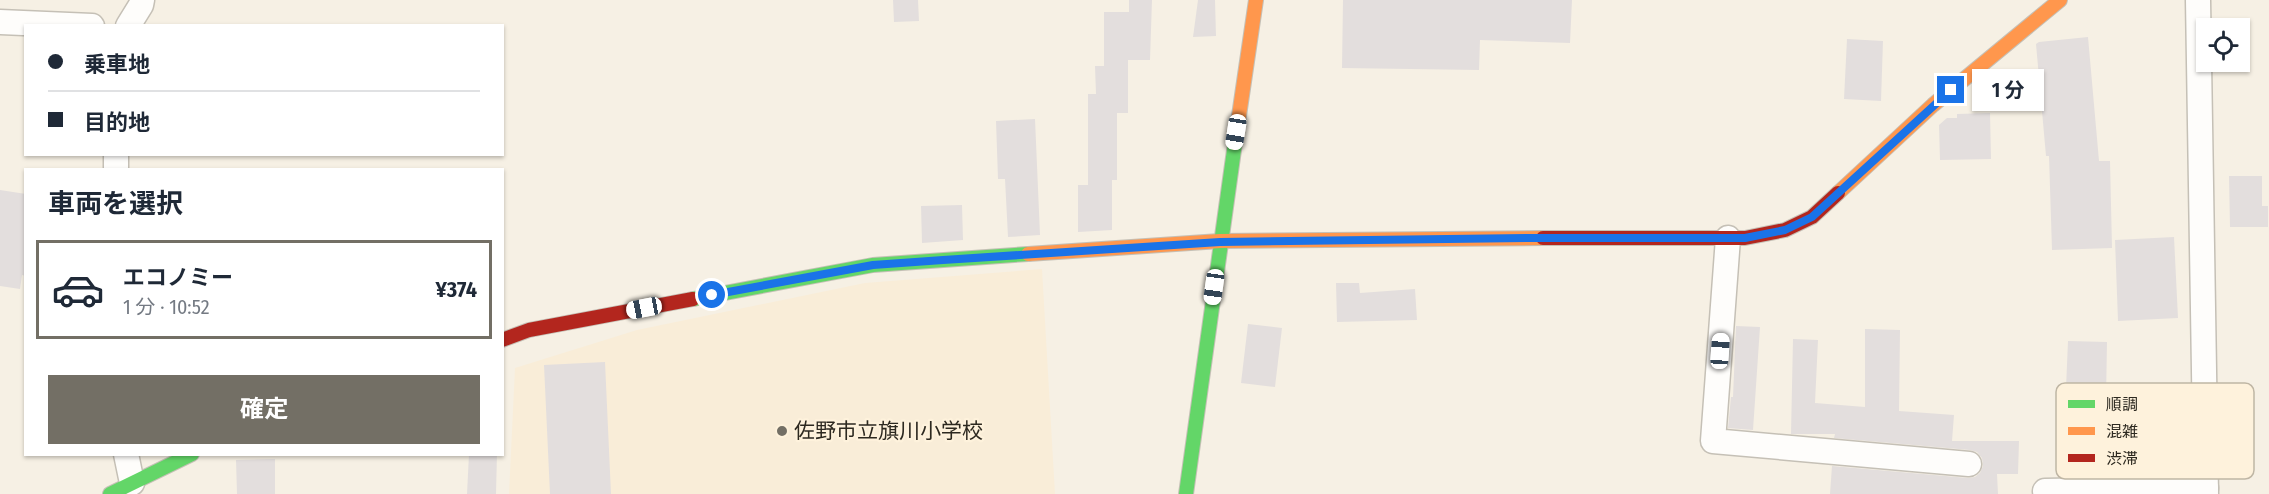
<!DOCTYPE html>
<html lang="ja">
<meta charset="utf-8">
<style>
body{margin:0;font-family:"Fira Sans Condensed","Noto Sans JP",sans-serif;background:#f6f6f7;color:#1f2937;height:100vh;display:flex;flex-direction:column;font-size:22px;white-space:nowrap}
*{box-sizing:border-box;margin:0}
p{font-size:20px;color:#747a83}
.icon{flex:none;width:33px;height:33px;fill:none;stroke:currentColor;stroke-width:2;stroke-linecap:round;stroke-linejoin:round}
.map{position:relative;flex:1;overflow:hidden}
.panel{position:absolute;left:24px;top:168px;width:480px;height:288px;display:flex;flex-direction:column;background:#fff;border-radius:0px;box-shadow:0 2px 4px #0004}
.panel>*{flex:none}
.hud{position:absolute;left:24px;top:24px;width:480px;height:132px;border-radius:0px;box-shadow:0 2px 4px #0004;display:grid;align-content:center;height:132px;padding:0 24px;background:#fff}
.controls{position:absolute;left:2196px;top:18px;display:grid;gap:12px}
.controls a{display:grid;place-items:center;width:54px;height:54px;border-radius:0px;background:#fff;box-shadow:0 2px 4px #0004;font-size:30px}
.end{position:absolute;width:27px;height:27px;margin:-14px;border:8px solid #1a73e8;background:#fff;box-shadow:0 0 0 3px #fff}
.from{border-radius:50%}
.bubble{position:absolute;height:42px;border-radius:0px;background:#fff;box-shadow:0 2px 4px #0004;font-size:20px;font-weight:700;line-height:42px;text-align:center}
.car{position:absolute;width:18px;height:36px;margin:-18px -9px;border-radius:8px;box-shadow:0 0 4px 2px #0007;background:linear-gradient(#fff 24%,#345 0 40%,#fff 0 76%,#345 0 86%,#fff 0)}
.hud b{display:flex;align-items:center;gap:21px;height:57px;font-size:22px}
.hud b+b{border-top:2px solid #e0e1e3}
.hud i{width:15px;height:15px;background:#1f2937}
ul{padding:0;list-style:none}
li{display:flex;align-items:center;gap:18px;height:99px;margin:0 12px 9px;padding:0 12px;border:3px solid transparent;border-radius:0px}
li div{flex:1}
li b{display:block;font-size:22px}
li em{font-style:normal;font-weight:700}
li.selected{border-color:#736f65}
li>.icon{width:54px;height:54px;stroke-width:1.5}
h2{padding:0 24px;font-size:27px;line-height:72px}
.cta{display:flex;gap:12px;margin-top:auto;padding:12px 24px}
.cta a{flex:1;height:69px;border-radius:0px;background:#736f65;color:#fff;font-size:24px;font-weight:700;line-height:69px;text-align:center}
.map>svg:first-child{display:block}
</style>
<div class="map">
<svg width="2269" height="494" viewBox="0 0 2269 494">
<rect width="100%" height="100%" fill="#f6f0e4"/>
<polygon fill="#f9edd8" points="1042,269 1055,494 509,494 515,368 637,330 865,283"/>
<g fill="#e3dedd">
<polygon points="893,0 918,0 919,21 894,22"/>
<polygon points="1129,0 1152,0 1150,60 1128,60 1128,113 1117,113 1117,180 1112,180 1112,230 1078,232 1078,185 1088,185 1088,94 1096,94 1095,66 1104,66 1104,12 1129,12"/>
<polygon points="1198,0 1215,0 1216,36 1193,37"/>
<polygon points="1343,0 1572,0 1570,43 1480,40 1479,70 1342,68"/>
<polygon points="2088,37 2099,161 2110,161 2112,248 2052,250 2049,156 2046,156 2036,44 2039,42"/>
<polygon points="1847,39 1883,41 1881,101 1844,99"/>
<polygon points="1990,113 1991,159 1940,160 1939,125 1947,118 1957,118 1957,114"/>
<polygon points="1035,119 1040,235 1008,237 1005,179 998,179 996,121"/>
<polygon points="2229,176 2262,176 2262,206 2268,206 2268,227 2230,227"/>
<polygon points="0,190 26,194 26,276 22,275 20,289 0,286"/>
<polygon points="962,205 963,240 922,243 921,206"/>
<polygon points="2174,237 2178,318 2118,321 2115,240"/>
<polygon points="1336,283 1359,283 1360,293 1415,289 1417,320 1337,322"/>
<polygon points="1248,324 1282,328 1275,387 1241,383"/>
<polygon points="1736,326 1760,327 1753,430 1728,428 1731,397 1733,397"/>
<polygon points="1865,329 1900,330 1899,411 1954,415 1952,441 2019,441 2018,474 1997,474 1998,494 1830,494 1832,466 1968,478 1975,477 1980,473 1983,466 1982,458 1977,452 1970,450 1834,438 1835,434 1791,434 1793,339 1818,340 1815,403 1865,407"/>
<polygon points="2068,341 2107,342 2106,400 2101,400 2101,472 2065,472 2065,412"/>
<polygon points="605,362 611,494 550,494 544,365"/>
<polygon points="469,454 497,454 496,494 467,494"/>
<polygon points="275,459 275,494 237,494 236,460"/>
</g>
<g fill="none" stroke-linecap="round" stroke-linejoin="round">
<g stroke="#c5c0b6" stroke-width="27">
<g id="street">
<polyline points="2198,0 2206,494"/>
<polyline points="0,22 92,26"/>
<polyline points="128,26 141,5 142,0"/>
<polyline points="116,170 116,154"/>
<polyline points="1728,238 1713,441 1969,464"/>
<polyline points="126,454 132,483"/>
<polyline points="2045,491 2206,488"/>
</g>
</g>
<g stroke="#c5c0b6" stroke-width="16">
<g id="fast">
<polyline points="693,299 873,265 1028,254"/>
<polyline points="110,494 192,454"/>
<polyline points="1186,494 1235,143"/>
</g>
</g>
<g stroke="#c5c0b6" stroke-width="16">
<g id="slow">
<polyline points="1235,143 1256,0"/>
<polyline points="1838,193 1933,105 2060,0"/>
<polyline points="1028,254 1220,241 1543,238"/>
</g>
</g>
<g stroke="#c5c0b6" stroke-width="16">
<g id="jam">
<polyline points="1543,238 1745,238 1785,230 1812,217 1838,193"/>
<polyline points="502,340 529,330 693,299"/>
</g>
</g>
<use href="#street" stroke="#fefdfb" stroke-width="24"/>
<use href="#fast" stroke="#63d668" stroke-width="14"/>
<use href="#slow" stroke="#ff974d" stroke-width="14"/>
<use href="#jam" stroke="#b3261e" stroke-width="14"/>
</g>
<g fill="none" stroke-linecap="round" stroke-linejoin="round">
<polyline stroke="#1a73e8" stroke-width="8" points="712,295 873,265 943,260 1220,242 1531,238 1745,238 1785,230 1812,217 1951,90"/>
</g>
<circle fill="#736f65" stroke="#fef2dc" stroke-width="2" cx="782" cy="431" r="6"/>
<g text-anchor="middle" stroke-width="4.5" stroke-linejoin="round" paint-order="stroke">
<g font-size="21" fill="#2d2920" stroke="#fef2dc" text-anchor="start">
<text x="794" y="438">佐野市立旗川小学校</text>
</g>
</g>
<rect x="2056" y="383" width="198" height="96" rx="9" fill="#fef2dc" stroke="#bfb6a4" stroke-width="1.5"/>
<rect x="2068" y="400" width="27" height="8" fill="#63d668"/>
<rect x="2068" y="427" width="27" height="8" fill="#ff974d"/>
<rect x="2068" y="454" width="27" height="8" fill="#b3261e"/>
<g font-size="16" fill="#2d2920">
<text x="2106" y="410">順調</text>
<text x="2106" y="437">混雑</text>
<text x="2106" y="464">渋滞</text>
</g>
</svg>
<div class="controls">
<a><svg class="icon" aria-label="locate" viewBox="0 0 24 24"><circle cx="12" cy="12" r="6"/><path d="M12 2v4M12 18v4M2 12h4M18 12h4"/></svg></a>
</div>
<i class="end from" style="left:712px;top:295px"></i>
<i class="end" style="left:1951px;top:90px"></i>
<div class="bubble" style="left:1972px;top:69px;width:72px">1 分</div>
<i class="car" style="left:1236px;top:132px;rotate:189deg"></i>
<i class="car" style="left:1214px;top:287px;rotate:188deg"></i>
<i class="car" style="left:644px;top:308px;rotate:259deg"></i>
<i class="car" style="left:1720px;top:351px;rotate:4deg"></i>
<div class="hud">
<b><i class="from"></i>乗車地</b>
<b><i></i>目的地</b>
</div>
<section class="panel">
<h2>車両を選択</h2>
<ul>
<li class="selected"><svg class="icon" aria-label="car" viewBox="0 0 24 24"><path d="M5 17H2v-5l4-1 3-4h7l3 4 3 1v5h-3M9 17h6M6 11h13"/><circle cx="7" cy="17" r="2"/><circle cx="17" cy="17" r="2"/></svg><div><b>エコノミー</b><p>1 分 · 10:52</p></div><em>¥374</em></li>
</ul>
<div class="cta"><a>確定</a></div>
</section>
</div>
